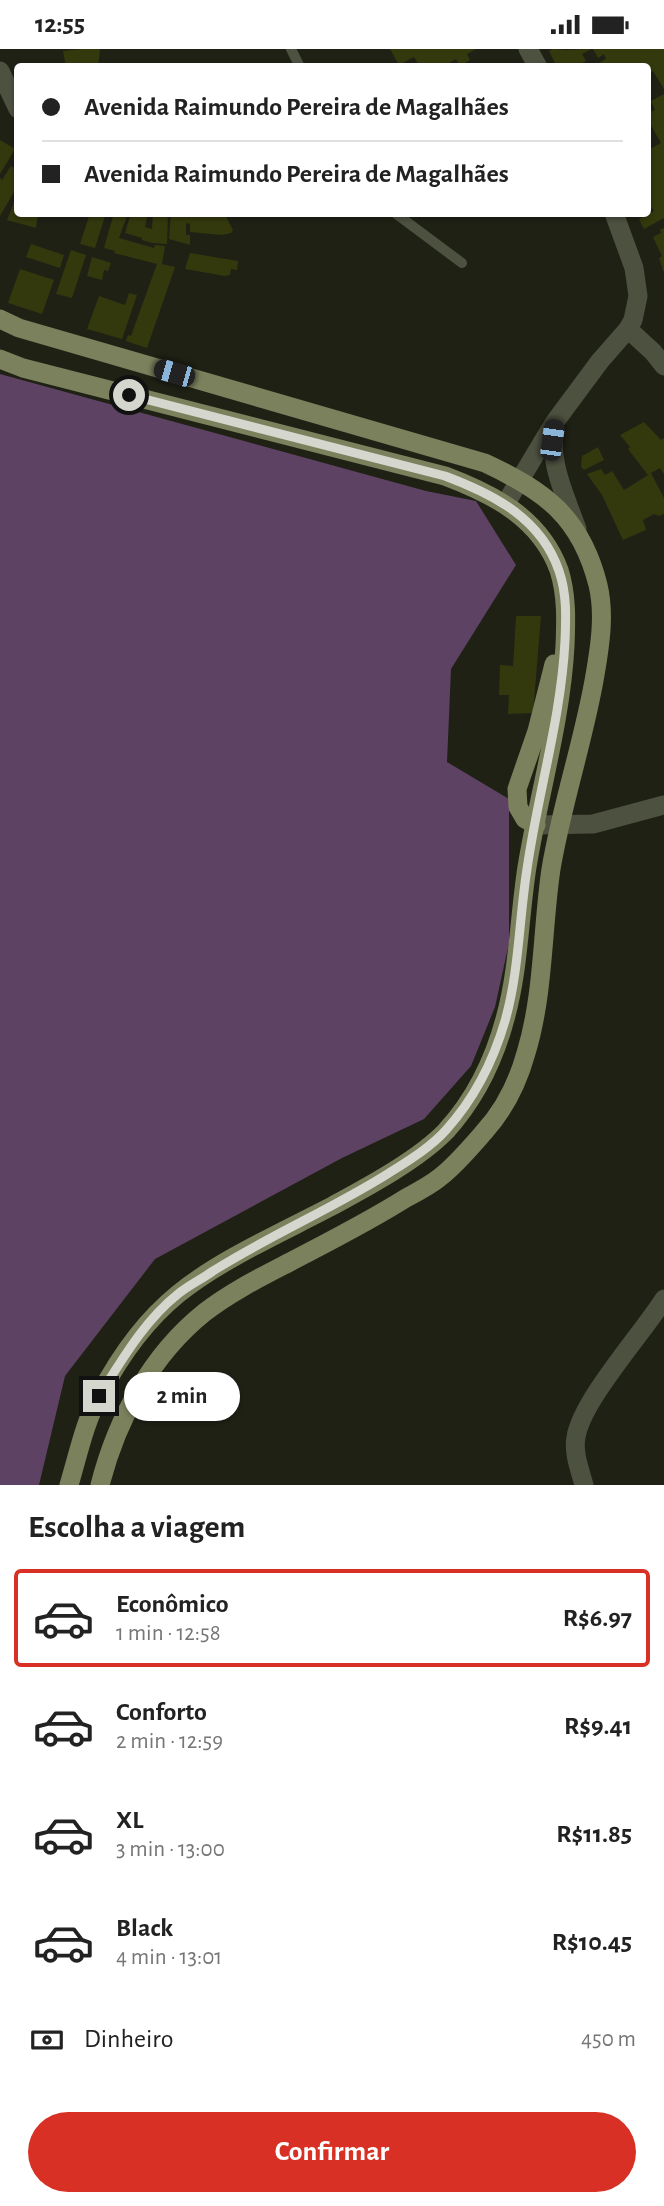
<!DOCTYPE html>
<html lang="pt">
<meta charset="utf-8">
<style>
body{margin:0;font-family:"Alegreya Sans",sans-serif;background:#f2f2f2;color:#222;height:100vh;display:flex;flex-direction:column;font-size:26px;white-space:nowrap}
*{box-sizing:border-box;margin:0}
p{font-size:23px;color:#767676}
.icon{flex:none;width:38px;height:38px;fill:none;stroke:currentColor;stroke-width:2;stroke-linecap:round;stroke-linejoin:round}
.map{position:relative;height:1436px;overflow:hidden}
.drawer{display:flex;flex-direction:column;background:#fff;flex:1}
.drawer>*{flex:none}
.guide{position:absolute;left:14px;top:14px;width:637px;height:154px;border-radius:7px;box-shadow:0 2px 5px #0004;display:grid;align-content:center;height:154px;padding:0 28px;background:#fff}
.end{position:absolute;width:32px;height:32px;margin:-16px;border:9px solid #d5d7cf;background:#111;box-shadow:0 0 0 4px #111}
.from{border-radius:50%}
.bubble{position:absolute;height:49px;border-radius:24px;background:#fff;box-shadow:0 2px 5px #0004;font-size:23px;font-weight:700;line-height:49px;text-align:center}
.car{position:absolute;width:21px;height:42px;margin:-21px -10px;border-radius:9px;box-shadow:0 0 5px 2px #0007;background:linear-gradient(#222 24%,#8ab4d8 0 40%,#222 0 76%,#8ab4d8 0 86%,#222 0)}
.guide b{display:flex;align-items:center;gap:24px;height:66px;font-size:26px}
.guide b+b{border-top:2px solid #e0e0e0}
.guide i{width:18px;height:18px;background:#222}
ul{padding:0;list-style:none}
li{display:flex;align-items:center;gap:21px;height:98px;margin:0 14px 10px;padding:0 14px;border:4px solid transparent;border-radius:7px}
li div{flex:1}
li b{display:block;font-size:26px}
li em{font-style:normal;font-weight:700}
li.active{border-color:#d93025}
li>.icon{width:63px;height:63px;stroke-width:1.5}
h2{padding:0 28px;font-size:32px;line-height:84px}
.pay{display:flex;align-items:center;gap:18px;height:77px;padding:0 28px;font-size:26px}
.pay p{margin-inline-start:auto}
.primary-button{display:flex;gap:14px;margin-top:auto;padding:14px 28px}
.primary-button a{flex:1;height:80px;border-radius:42px;background:#d93025;color:#fff;font-size:28px;font-weight:700;line-height:80px;text-align:center}
.status{display:flex;justify-content:space-between;align-items:center;height:49px;padding:0 35px;background:#fff;direction:ltr}
.status svg{height:19px;fill:currentColor}
.map>svg:first-child{display:block}
</style>
<div class="status"><b>12:55</b><svg viewBox="0 0 49 12"><path d="M0 12V9h3v3zM5 12V6h3v6zM10 12V3h3v9zM15 12V0h3v12zM26 1h20v11H26zM47 4h2v5h-2z"/></svg></div>
<div class="map">
<svg width="664" height="1436" viewBox="0 0 664 1436">
<rect width="100%" height="100%" fill="#1f2115"/>
<polygon fill="#5e4263" points="0,325 426,442 476,452 516,516 451,620 447,713 509,750 509,894 495,958 471,1017 424,1070 342,1109 155,1210 65,1327 39,1436 0,1436"/>
<g fill="#34390d">
<polygon points="83,0 100,0 98,18 66,18 63,2"/>
<polygon points="390,0 476,0 467,5 470,11 460,17 456,10 442,18 436,18 434,14 429,18 420,18 414,8 399,16"/>
<polygon points="553,0 566,1 591,0 582,5 586,12 576,18 557,18 549,2"/>
<polygon points="593,0 664,0 664,40 653,22 648,25 648,18 592,18 606,10 604,5 598,9"/>
<polygon points="664,45 664,169 644,180 639,170 654,162 652,159 648,162 648,101 661,94 648,71 648,64 655,61 651,52"/>
<polygon points="0,91 15,100 0,125"/>
<polygon points="11,117 18,121 18,136 0,167 0,129 2,131"/>
<polygon points="14,153 18,153 18,164 38,164 36,179 7,171"/>
<polygon points="90,164 106,164 95,199 80,195"/>
<polygon points="114,164 128,164 119,189 154,199 155,196 165,197 162,215 175,218 147,299 126,292 128,286 131,287 157,215 114,204 115,202 104,199"/>
<polygon points="131,164 148,164 145,178 152,180 153,164 168,164 167,195 152,194 142,191 142,189 125,184"/>
<polygon points="171,164 224,164 233,181 231,184 222,186 190,183 190,175 186,174 186,186 190,186 190,196 169,190"/>
<polygon points="664,179 664,222 663,222 659,209 662,207 653,188 661,184 660,181"/>
<polygon points="31,195 64,206 60,219 26,208"/>
<polygon points="71,201 86,206 72,249 56,245"/>
<polygon points="190,204 238,212 237,221 231,220 230,226 225,227 185,220"/>
<polygon points="92,208 111,214 108,222 104,221 102,231 87,227"/>
<polygon points="20,220 54,231 42,265 8,254"/>
<polygon points="129,244 137,246 122,290 87,280 99,247 125,256"/>
<polygon points="644,373 661,391 664,389 664,425 660,419 651,424 664,449 664,465 659,467 654,465 643,471 646,481 623,491 602,446 587,425 601,420 605,426 612,422 624,441 648,426 628,400 630,398 620,386"/>
<polygon points="598,398 604,411 584,421 581,418 582,407"/>
<polygon points="516,567 541,567 533,664 508,665 509,646 499,646 500,616 513,617"/>
</g>
<g fill="none" stroke-linecap="round" stroke-linejoin="round">
<g stroke="#4d513f" stroke-width="10">
<polyline points="291,0 300,18"/>
<polyline points="395,164 462,214"/>
</g>
<g stroke="#4d513f" stroke-width="19">
<polyline points="528,0 538,18"/>
<polyline points="0,22 18,60"/>
<polyline points="628,280 653,303 664,317"/>
<path d="M554,378c-5,37 11,68 23,102"/>
<polyline points="506,454 554,374 600,312 628,280 633,271 638,247 634,219 614,164"/>
<polyline points="536,776 593,775 664,756"/>
<path d="M584,1436c-4,-15 -11,-32 -8,-48 6,-37 66,-103 88,-138"/>
</g>
<g stroke="#7b815c" stroke-width="19">
<path d="M0,270l19,9 466,135c60,28 96,54 113,122 7,29 2,61 -3,90 -11,65 -33,128 -44,194 -9,61 -7,125 -25,184 -8,29 -22,57 -42,79 -13,15 -29,34 -45,46 -10,8 -22,14 -33,20 -38,24 -78,44 -118,65 -29,15 -57,29 -83,49 -54,43 -88,107 -105,173"/>
<path d="M0,310l23,9 422,108c48,18 95,42 114,94 8,25 7,51 6,76 -4,75 -26,147 -38,221 -8,51 -8,102 -22,152 -11,41 -30,80 -59,112 -27,28 -77,55 -112,74 -49,26 -113,54 -156,89 -32,26 -59,64 -78,100 -15,27 -22,61 -31,91"/>
<polyline points="536,776 525,770 518,758 517,740 537,682 554,615"/>
</g>
</g>
<g fill="none" stroke-linecap="round" stroke-linejoin="round">
<path stroke="#d5d7cf" stroke-width="9" d="M99,1347c23,-36 45,-75 79,-102 11,-9 24,-15 35,-23 57,-36 119,-62 176,-98 19,-12 42,-26 57,-43 28,-31 47,-68 59,-109 14,-49 14,-101 22,-152 11,-77 34,-150 38,-228 1,-24 2,-47 -6,-70 -18,-53 -66,-77 -114,-95l-316,-81"/>
</g>
</svg>
<i class="end from" style="left:129px;top:346px"></i>
<i class="end" style="left:99px;top:1347px"></i>
<div class="bubble" style="left:124px;top:1323px;width:116px">2 min</div>
<i class="car" style="left:174px;top:324px;rotate:286deg"></i>
<i class="car" style="left:552px;top:391px;rotate:8deg"></i>
<div class="guide">
<b><i class="from"></i>Avenida Raimundo Pereira de Magalhães</b>
<b><i></i>Avenida Raimundo Pereira de Magalhães</b>
</div>
</div>
<section class="drawer">
<h2>Escolha a viagem</h2>
<ul>
<li class="active"><svg class="icon" aria-label="car" viewBox="0 0 24 24"><path d="M5 17H2v-5l4-1 3-4h7l3 4 3 1v5h-3M9 17h6M6 11h13"/><circle cx="7" cy="17" r="2"/><circle cx="17" cy="17" r="2"/></svg><div><b>Econômico</b><p>1 min · 12:58</p></div><em>R$6.97</em></li>
<li><svg class="icon" aria-label="car" viewBox="0 0 24 24"><path d="M5 17H2v-5l4-1 3-4h7l3 4 3 1v5h-3M9 17h6M6 11h13"/><circle cx="7" cy="17" r="2"/><circle cx="17" cy="17" r="2"/></svg><div><b>Conforto</b><p>2 min · 12:59</p></div><em>R$9.41</em></li>
<li><svg class="icon" aria-label="car" viewBox="0 0 24 24"><path d="M5 17H2v-5l4-1 3-4h7l3 4 3 1v5h-3M9 17h6M6 11h13"/><circle cx="7" cy="17" r="2"/><circle cx="17" cy="17" r="2"/></svg><div><b>XL</b><p>3 min · 13:00</p></div><em>R$11.85</em></li>
<li><svg class="icon" aria-label="car" viewBox="0 0 24 24"><path d="M5 17H2v-5l4-1 3-4h7l3 4 3 1v5h-3M9 17h6M6 11h13"/><circle cx="7" cy="17" r="2"/><circle cx="17" cy="17" r="2"/></svg><div><b>Black</b><p>4 min · 13:01</p></div><em>R$10.45</em></li>
</ul>
<div class="pay"><svg class="icon" aria-label="cash" viewBox="0 0 24 24"><path d="M3 7h18v10H3z"/><circle cx="12" cy="12" r="2"/></svg>Dinheiro<p>450 m</p></div>
<div class="primary-button"><a>Confirmar</a></div>
</section>
